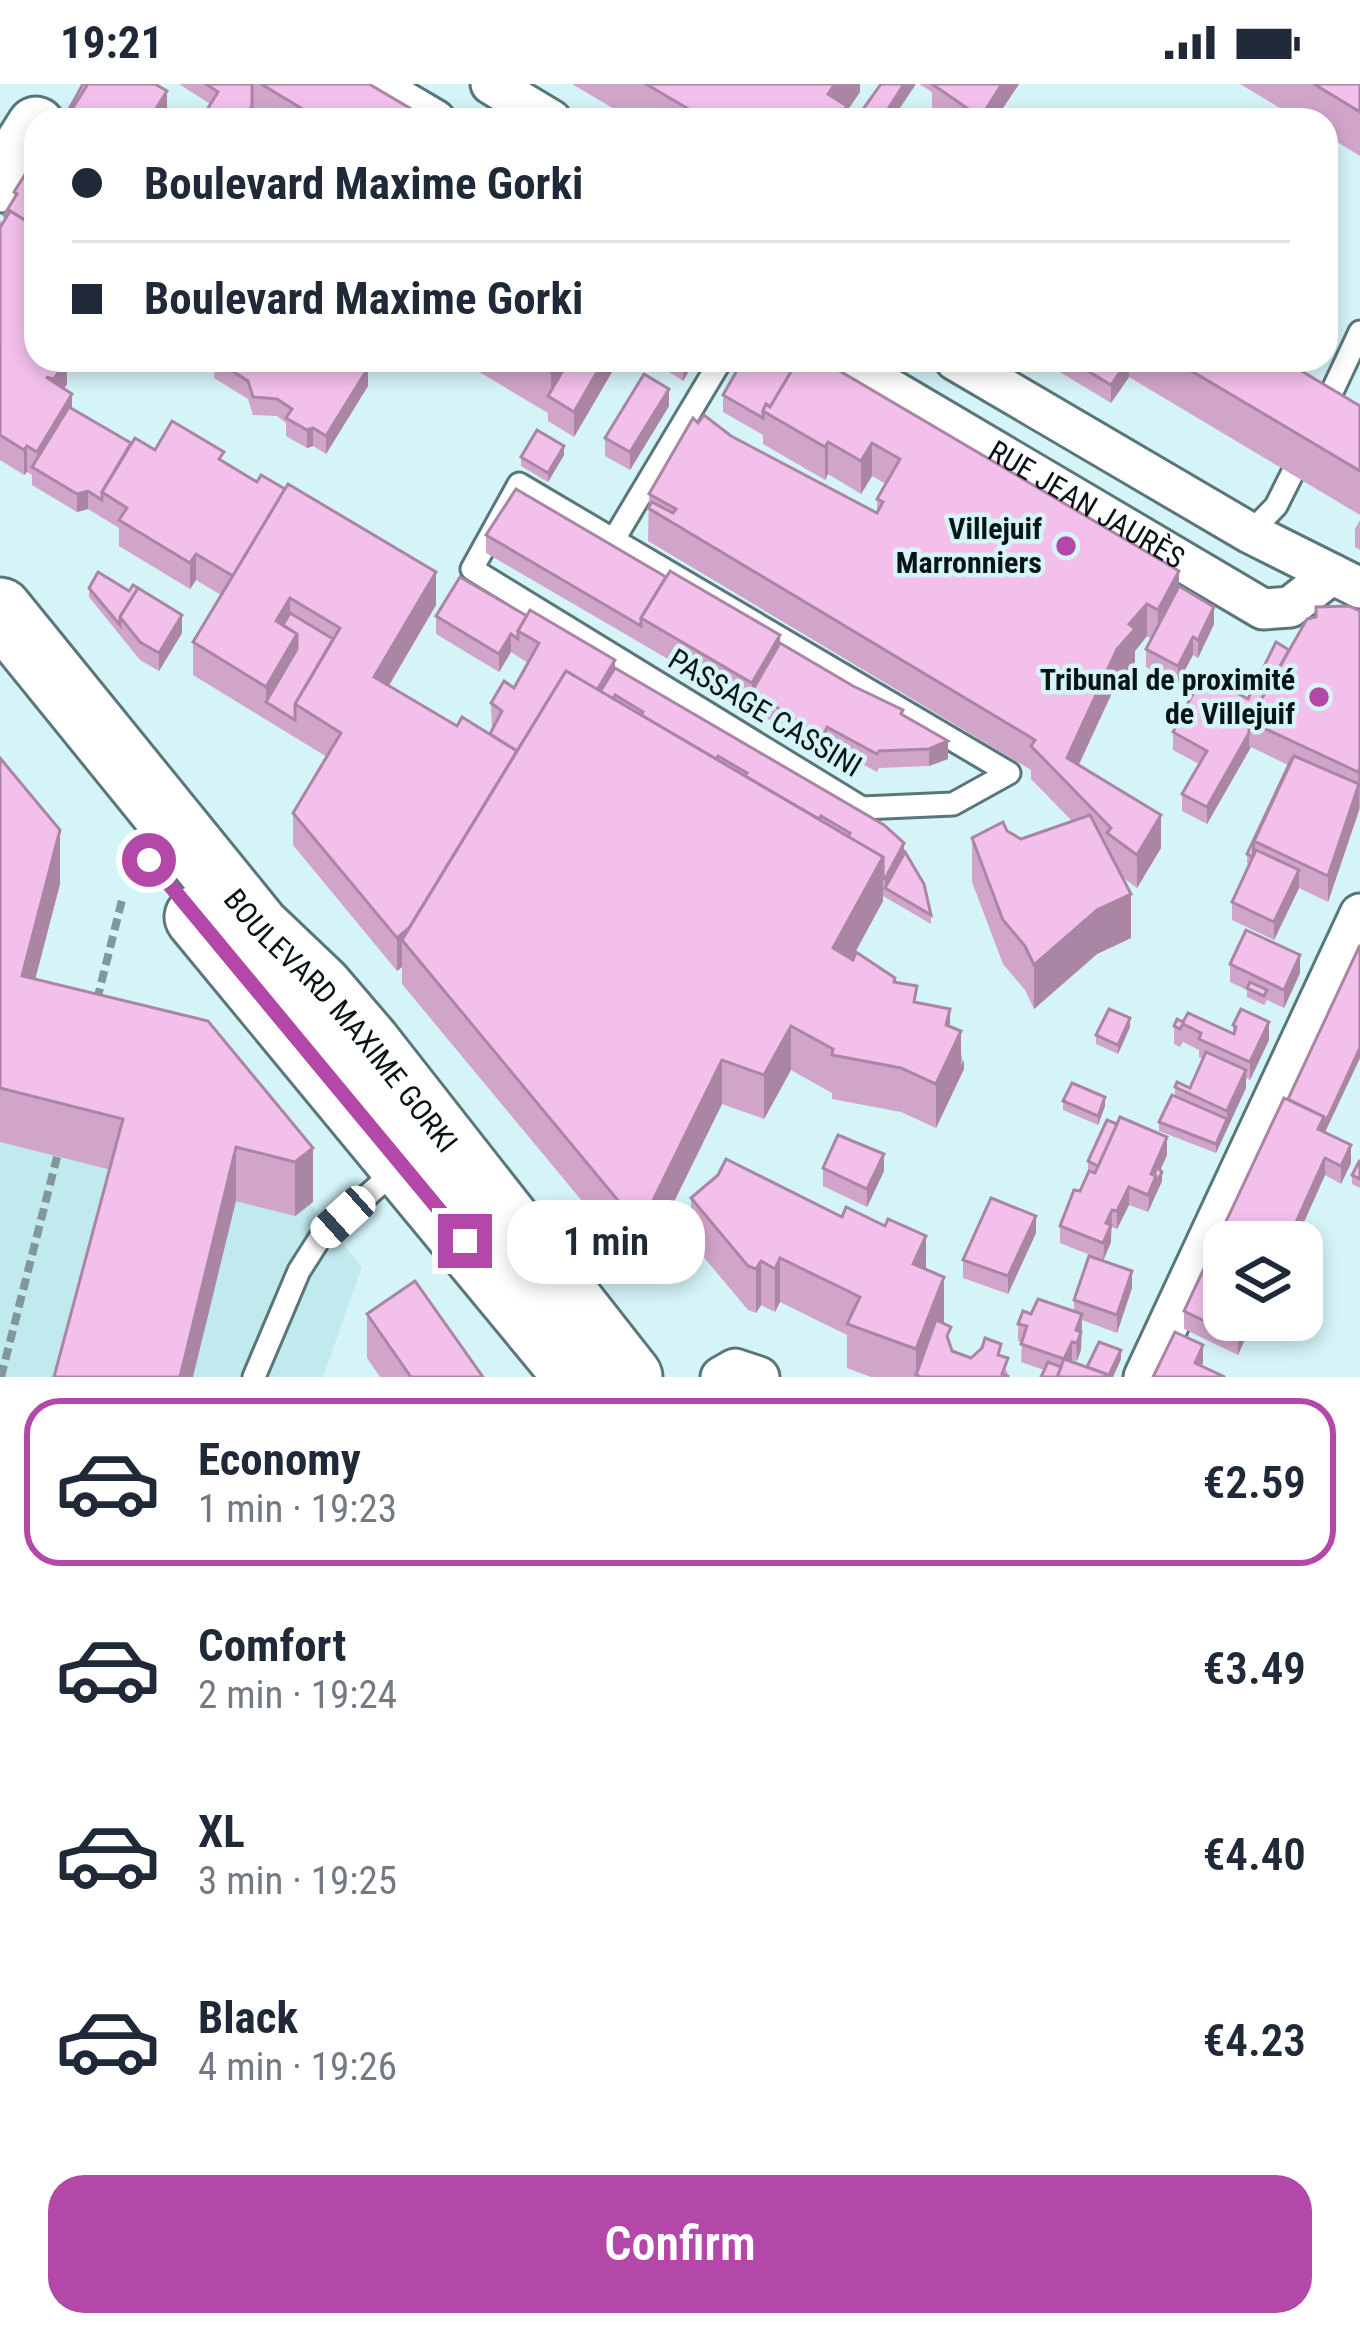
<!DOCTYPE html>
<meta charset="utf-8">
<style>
body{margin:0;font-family:"Roboto Condensed",sans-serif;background:#f2f2f3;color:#1f2937;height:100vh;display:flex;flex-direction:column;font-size:45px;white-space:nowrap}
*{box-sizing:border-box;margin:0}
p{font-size:39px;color:#747a83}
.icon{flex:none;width:66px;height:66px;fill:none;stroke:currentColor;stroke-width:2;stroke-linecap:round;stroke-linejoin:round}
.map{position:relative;height:1293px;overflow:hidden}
.panel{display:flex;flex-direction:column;background:#fff;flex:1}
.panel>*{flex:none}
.hud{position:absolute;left:24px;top:24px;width:1314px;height:264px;border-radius:36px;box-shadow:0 6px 18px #0003;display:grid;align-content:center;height:264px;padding:0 48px;background:#fff}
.fabs{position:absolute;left:1203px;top:1137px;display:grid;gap:24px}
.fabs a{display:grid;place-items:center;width:120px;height:120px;border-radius:24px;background:#fff;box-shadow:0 6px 18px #0003;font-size:60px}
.end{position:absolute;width:54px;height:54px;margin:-27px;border:15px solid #b448a9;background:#fff;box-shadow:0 0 0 6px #fff}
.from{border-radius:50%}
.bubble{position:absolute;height:84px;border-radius:36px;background:#fff;box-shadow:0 6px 18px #0003;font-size:39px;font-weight:600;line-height:84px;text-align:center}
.car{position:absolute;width:36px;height:72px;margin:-36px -18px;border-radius:15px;box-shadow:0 0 9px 3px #0007;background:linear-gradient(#fff 24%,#345 0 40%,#fff 0 76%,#345 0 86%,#fff 0)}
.hud b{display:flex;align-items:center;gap:42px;height:114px;font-size:45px}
.hud b+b{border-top:3px solid #e0e1e3}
.hud i{width:30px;height:30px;background:#1f2937}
ul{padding:21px 0 0;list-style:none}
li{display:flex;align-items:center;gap:36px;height:168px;margin:0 24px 18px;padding:0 24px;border:6px solid transparent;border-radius:36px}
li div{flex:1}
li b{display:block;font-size:45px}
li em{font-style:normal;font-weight:600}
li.active{border-color:#b448a9}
li>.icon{width:108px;height:108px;stroke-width:1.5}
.action{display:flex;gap:24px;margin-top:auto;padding:24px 48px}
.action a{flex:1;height:138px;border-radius:36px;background:#b448a9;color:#fff;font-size:48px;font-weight:600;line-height:138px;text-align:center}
.status{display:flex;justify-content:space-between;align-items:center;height:84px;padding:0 60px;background:#fff;direction:ltr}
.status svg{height:33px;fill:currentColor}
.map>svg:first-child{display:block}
</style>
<div class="status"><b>19:21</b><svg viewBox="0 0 49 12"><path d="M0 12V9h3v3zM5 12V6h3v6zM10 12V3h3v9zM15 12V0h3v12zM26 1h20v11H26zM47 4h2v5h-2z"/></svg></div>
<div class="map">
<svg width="1360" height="1293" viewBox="0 0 1360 1293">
<rect width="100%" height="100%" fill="#d5f4f8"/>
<polygon fill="#c1eaef" points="210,998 362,1183 323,1293 0,1293 0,1042"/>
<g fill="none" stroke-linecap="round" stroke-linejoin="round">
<g stroke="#5a767a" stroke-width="27">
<g id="lane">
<polyline points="1322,329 1360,248"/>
<polygon points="519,400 1009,689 953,720 862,724 472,485"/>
<polyline points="1250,449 1276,422 1292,390"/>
<polyline points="614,455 721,276"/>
<polyline points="254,1293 299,1187 320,1154 397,1085"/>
</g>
</g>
<g stroke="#5a767a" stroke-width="45">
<g id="street">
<polyline points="374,0 435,36"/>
<polyline points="491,0 551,36"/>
<path id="s1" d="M841,276l422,249 27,-2 42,-33"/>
<polyline points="955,276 1250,449 1360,504"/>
<polyline points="721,1293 735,1285 759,1293"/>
<polyline points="1144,1293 1360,830"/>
</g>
</g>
<g stroke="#5a767a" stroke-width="63">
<polyline id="secondary" points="0,99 36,42"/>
</g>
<g stroke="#5a767a" stroke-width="69">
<g id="primary">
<path id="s2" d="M0,526l258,318 62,59 48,56 262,334"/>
<polyline points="197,833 577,1293"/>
</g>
</g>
<g stroke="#81989b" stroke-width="8" stroke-dasharray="12 6" stroke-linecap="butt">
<polyline points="97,916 123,812"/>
<polyline points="1,1293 57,1073"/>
</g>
<use href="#lane" stroke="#fff" stroke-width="21"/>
<use href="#street" stroke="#fff" stroke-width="39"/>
<use href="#secondary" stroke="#fff" stroke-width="57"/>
<use href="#primary" stroke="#fff" stroke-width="63"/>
</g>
<g fill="#d1a5ca">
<polygon points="179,0 369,0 430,36 205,36 205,29 210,20"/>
<polygon points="572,0 860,0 860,8 847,27 847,36 633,36"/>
<polygon points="919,0 1019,0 995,36 947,36 932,26 932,8"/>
<polygon points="1240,0 1360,0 1360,72 1326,51 1326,36 1300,36"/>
<polygon points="36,73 36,276 67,276 67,300 64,304 72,325 131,359 155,366 224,378 436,521 389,602 457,642 490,650 492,646 491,619 514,604 528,579 511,568 499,588 436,550 436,532 460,493 615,584 904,768 931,831 931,840 883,812 883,817 851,875 895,898 917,919 950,942 961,969 964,985 936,1044 901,1028 832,1015 832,1009 791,986 764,1035 722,1020 640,1187 402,900 402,883 397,887 293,761 293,729 327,673 193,591 193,558 221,511 196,496 190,505 119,462 119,444 88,425 77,428 32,401 32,391 27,388 24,391 0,376 0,137 3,139 4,137 4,131 14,116 14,108"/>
<polygon points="215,276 368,302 326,370 313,362 307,364 286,352 286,339 277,332 253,331 248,315 214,294"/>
<polygon points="459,276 619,276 574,353 548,337 548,329"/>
<polygon points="661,276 696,276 683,297 661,283"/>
<polygon points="743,276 1179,502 1214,540 1198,574 1193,571 1178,599 1146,583 1146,565 1151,555 1147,552 1135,567 1135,578 1117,598 1079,681 1161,764 1137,804 1122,793 1131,854 1097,870 1034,925 1025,906 1003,880 972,798 972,754 1007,747 1021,755 1072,737 1031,695 1031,686 648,457 649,410 698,339 731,352 877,429 877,415 886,400 872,392 861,410 828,390 825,396 763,360 763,351 723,328 723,311"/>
<polygon points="1040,276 1283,276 1360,322 1360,431 1129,293 1111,319"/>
<polygon points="669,322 630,386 605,372 605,354"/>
<polygon points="564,371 548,398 521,382 521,373"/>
<polygon points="1360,436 1360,466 1355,463 1355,445"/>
<polygon points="486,451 780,559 903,632 948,675 929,682 879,684 877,688 827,661 823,669 812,665 752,624 486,469"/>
<polygon points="89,504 182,549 159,587 140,576 89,513"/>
<polygon points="1360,527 1360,724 1328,818 1299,804 1274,856 1232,836 1232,818 1249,780 1247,779 1247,770 1288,681 1251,663 1207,740 1182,727 1182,710 1199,680 1173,666 1173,648 1248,615 1289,566"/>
<polygon points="0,674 60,800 35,895 313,1064 313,1118 295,1132 0,1058"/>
<polygon points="1230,880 1300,889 1284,924 1267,916 1264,921 1247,913 1247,906 1230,898"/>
<polygon points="1183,938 1233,949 1233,941 1269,956 1250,996 1246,994 1246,1004 1216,1069 1159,1047 1159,1038 1175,1012 1175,1003 1190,1004 1203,975 1199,973 1199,966 1183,958 1180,963 1174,960 1174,942"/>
<polygon points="1130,943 1118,970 1096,960 1096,951"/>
<polygon points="1360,974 1325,1048 1351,1079 1341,1100 1325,1091 1295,1158 1224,1158 1224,1236 1273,1236 1266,1253 1249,1246 1238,1271 1184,1245 1184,1227 1288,1015"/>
<polygon points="1063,1017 1105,1022 1098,1041 1063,1026"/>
<polygon points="1167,1071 1160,1086 1162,1097 1148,1128 1129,1121 1117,1145 1112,1143 1111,1146 1111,1158 1103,1177 1132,1204 1117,1249 1082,1236 1081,1266 1077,1277 1072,1276 1071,1278 1087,1283 1121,1275 1113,1293 1041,1293 1044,1286 1021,1278 1022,1258 1018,1257 1018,1240 1031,1230 1074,1228 1074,1216 1100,1175 1060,1159 1060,1142 1080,1107 1088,1086 1088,1077"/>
<polygon points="1360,1076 1360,1104 1352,1100 1352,1091"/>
<polygon points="823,1084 884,1087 867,1123 823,1102"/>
<polygon points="691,1114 926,1185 952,1267 971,1274 1001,1272 1009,1293 871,1293 847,1284 847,1251 780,1218 775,1228 761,1221 756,1229 748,1226 691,1158"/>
<polygon points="1036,1149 1008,1210 963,1194 963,1176"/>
<polygon points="367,1230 483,1293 380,1293 367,1274"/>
</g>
<g fill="#aa86a4">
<polygon points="835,0 860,0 860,8 847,27 847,36 828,36 828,10"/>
<polygon points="904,0 916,0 892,36 881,36"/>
<polygon points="1002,0 1019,0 995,36 984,28"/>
<polygon points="167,7 167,32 165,36 157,36 157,23"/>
<polygon points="252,22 252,36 243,36"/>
<polygon points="66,276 67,300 54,321 54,295"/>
<polygon points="558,276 585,276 551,314 551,288"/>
<polygon points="604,276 619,276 574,353 574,328"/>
<polygon points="683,276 696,276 683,297"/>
<polygon points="1129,276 1129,293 1111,319 1111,301"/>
<polygon points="368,284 368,302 326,370 326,352"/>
<polygon points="669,305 669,322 630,386 630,368"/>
<polygon points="72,310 72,336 37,386 37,368"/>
<polygon points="313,344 313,362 307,364 307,346"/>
<polygon points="828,358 828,390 825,396 825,363"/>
<polygon points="872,359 872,392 861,410 861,377"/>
<polygon points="27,362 27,388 24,391 24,366"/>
<polygon points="564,362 564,371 548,398 548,389"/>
<polygon points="88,407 88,425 77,428 77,410"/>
<polygon points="196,470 196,496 190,505 190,479"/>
<polygon points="1179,487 1179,519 1158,559 1158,526"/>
<polygon points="436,488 436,521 374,626 374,593"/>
<polygon points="290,514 290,547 276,537"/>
<polygon points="1147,520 1147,552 1135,567 1135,578 1117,598 1069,701 1067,674 1129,540"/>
<polygon points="1214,523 1214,540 1198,574 1198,556"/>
<polygon points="182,531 182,549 159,587 159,569"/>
<polygon points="297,550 297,583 266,618 266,603"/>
<polygon points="511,550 511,568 499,588 499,570"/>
<polygon points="780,551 780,576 752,607 752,599"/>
<polygon points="1193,553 1193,571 1178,599 1178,582"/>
<polygon points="615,576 615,602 591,615"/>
<polygon points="827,643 827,661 823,669 823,652"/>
<polygon points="1249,649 1249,662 1251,663 1207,740 1207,723"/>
<polygon points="948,657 948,675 929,682 929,665"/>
<polygon points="1360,683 1359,726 1328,818 1328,792 1358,705 1358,688"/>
<polygon points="1161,731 1161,764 1137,804 1137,771"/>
<polygon points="60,746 60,800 22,946 22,892"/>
<polygon points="904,759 904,777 885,804 885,813 885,795"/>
<polygon points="883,773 883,817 837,902 833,864"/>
<polygon points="1299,786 1299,804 1274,856 1274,838"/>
<polygon points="1131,810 1131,854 1097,870 1034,925 1034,881 1097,826"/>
<polygon points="421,835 402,856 402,883 397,887 397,854"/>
<polygon points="1300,871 1300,889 1284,924 1284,906"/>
<polygon points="950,925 950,969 961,947 961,982 964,976 964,985 936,1044 936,1000"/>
<polygon points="1130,934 1130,943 1118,970 1118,961"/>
<polygon points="1269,938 1269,956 1250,996 1250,978"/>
<polygon points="791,942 791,986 764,1035 764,991"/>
<polygon points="1360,964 1360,974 1318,1063 1318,1045"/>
<polygon points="722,976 722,1020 640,1187 640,1143"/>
<polygon points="1246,986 1246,1004 1216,1069 1216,1060 1227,1035 1227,1027"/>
<polygon points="1105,1013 1105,1022 1098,1041 1098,1032"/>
<polygon points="1167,1053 1167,1071 1156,1095 1162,1088 1162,1097 1148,1128 1151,1090"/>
<polygon points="1351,1061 1351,1079 1341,1100 1341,1082"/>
<polygon points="236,1063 236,1117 193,1293 180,1293"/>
<polygon points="313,1064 313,1118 295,1132 295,1078"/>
<polygon points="884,1070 884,1087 867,1123 867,1105"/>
<polygon points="1325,1074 1325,1091 1295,1158 1287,1158"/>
<polygon points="1129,1103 1129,1121 1117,1145 1117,1127"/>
<polygon points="1112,1126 1111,1158 1103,1177 1106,1139"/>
<polygon points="1036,1132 1036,1149 1008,1210 1008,1192"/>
<polygon points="926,1152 926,1196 913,1180"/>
<polygon points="780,1174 780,1218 775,1228 775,1185"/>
<polygon points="761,1177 761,1221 756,1229 756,1185"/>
<polygon points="1132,1187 1132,1204 1117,1249 1117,1231"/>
<polygon points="944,1193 944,1237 922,1293 916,1291 916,1265"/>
<polygon points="1082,1230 1081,1266 1077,1277 1076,1246"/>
<polygon points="1246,1236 1254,1236 1249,1237 1249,1246 1238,1271 1238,1253"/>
<polygon points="1072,1258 1072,1276 1064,1293 1064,1275"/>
<polygon points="1203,1261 1203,1279 1197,1293 1195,1279"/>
<polygon points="1121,1266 1121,1275 1113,1293 1108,1293"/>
</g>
<g fill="#f3c0eb" stroke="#aa86a4" stroke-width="3">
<polygon points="83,0 88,0 65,36 63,36"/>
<polygon points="88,0 155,0 167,7 157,23 162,36 65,36"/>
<polygon points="206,0 252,0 252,22 243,36 228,36 216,29 213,34 205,29 218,8"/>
<polygon points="261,0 369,0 430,36 321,36"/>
<polygon points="646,0 835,0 828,10 847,22 837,36 707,36"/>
<polygon points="881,0 904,0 881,36 866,36 859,31"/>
<polygon points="932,0 1002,0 984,28 995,36 974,36 977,31"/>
<polygon points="1314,0 1360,0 1360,28"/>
<polygon points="36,73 36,83 33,87 33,95 36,97 36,143 10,127 7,133 4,131 17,110 14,108"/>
<polygon points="10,127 36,143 36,246 32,253 36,255 36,276 66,276 54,295 46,293 72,310 37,368 27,362 24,366 0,351 0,144"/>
<polygon points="215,276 355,276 368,284 326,352 313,344 307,346 286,334 292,325 277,315 253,313 248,297"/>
<polygon points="532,276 558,276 551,288"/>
<polygon points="569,276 604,276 574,328 548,312"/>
<polygon points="743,276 798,277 770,323 766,320 763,327 763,334 723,311"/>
<polygon points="798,276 821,276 1179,487 1158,526 1147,520 1129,540 1135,545 1117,565 1067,674 1161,731 1137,771 1107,749 1111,744 1031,662 1035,656 648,424 652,418 673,429 676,425 649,410 693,334 698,339 704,331 731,352 877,429 883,418 877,415 900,375 872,359 861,377 828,358 825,363 763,327 766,320 770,323"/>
<polygon points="1070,276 1128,276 1111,301"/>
<polygon points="1173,276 1283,276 1360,322 1360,387"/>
<polygon points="644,290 669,305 630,368 605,354"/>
<polygon points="69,323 131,359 102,408 102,416 88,407 77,410 32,383"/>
<polygon points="172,337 224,368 219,375 257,398 261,391 285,405 233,492 196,470 190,479 119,436 127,424 102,408 135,354 155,366"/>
<polygon points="537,346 564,362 548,389 521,373"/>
<polygon points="288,400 436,488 374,593 457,642 462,633 517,667 409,844 397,854 293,729 341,649 295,620 340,544 290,514 276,537 297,550 266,603 193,558"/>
<polygon points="516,405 666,493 641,534 641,542 486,451"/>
<polygon points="670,487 780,551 752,599 641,534"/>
<polygon points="98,488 129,507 133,501 138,504 120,533 120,541 89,504"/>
<polygon points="460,493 527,532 518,547 518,555 511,550 499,570 436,532"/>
<polygon points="1179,502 1214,523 1198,556 1193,553 1178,582 1146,565"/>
<polygon points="138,504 182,531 159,569 140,558 120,533"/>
<polygon points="1349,522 1360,527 1360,683 1358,688 1249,637 1307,535 1316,533 1316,523"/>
<polygon points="530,526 615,576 597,606 566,587 517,667 490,650 502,627 491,619 504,597 514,604 539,559 518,547"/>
<polygon points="290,529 333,555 295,620 295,636 266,618 297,565 297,550 283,541"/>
<polygon points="1276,558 1289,566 1249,637 1249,649 1207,723 1182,710 1207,667 1173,648 1203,590 1248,615"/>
<polygon points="780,559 853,602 903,626 901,630 948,657 929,665 879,667 877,670 827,643 823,652 812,647 752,607"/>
<polygon points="615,584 884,741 904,759 885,795 883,794 883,773 848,753 850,749 821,732 819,735 745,692 747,689 718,672 716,675 641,631 643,628 615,611 613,615 600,608"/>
<polygon points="566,587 883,773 833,864 853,876 856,868 895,894 894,898 917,902 914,918 950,925 946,941 961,947 936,1000 901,984 832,971 833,965 791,942 764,991 722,976 640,1143 402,856"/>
<polygon points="1294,672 1359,700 1328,792 1254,757"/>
<polygon points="0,674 60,746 22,892 208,937 313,1064 295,1078 236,1063 180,1293 54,1293 123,1035 0,1004"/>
<polygon points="1292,674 1254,757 1253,773 1247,770"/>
<polygon points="1090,731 1131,810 1097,826 1034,881 1025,862 1003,836 972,754 1003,738 1007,747 1021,755"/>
<polygon points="1256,766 1299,786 1274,838 1232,818"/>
<polygon points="905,768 924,800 931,831 885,804"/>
<polygon points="1246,846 1300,871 1284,906 1230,880"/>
<polygon points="1360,861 1360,964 1324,1042 1324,1033 1288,1015"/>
<polygon points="1250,898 1267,906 1264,912 1247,904"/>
<polygon points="1109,925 1130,934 1118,961 1096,951"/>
<polygon points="1241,925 1269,938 1250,978 1199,955 1201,949 1183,940 1180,945 1174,942 1177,935 1183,938 1188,929 1234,950 1236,943 1233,941"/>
<polygon points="1206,968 1246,986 1227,1027 1175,1003 1177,998 1190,1004"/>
<polygon points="1072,999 1105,1013 1098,1032 1063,1017"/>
<polygon points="1172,1011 1227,1035 1216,1060 1159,1038"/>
<polygon points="1284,1014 1324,1033 1318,1045 1351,1061 1341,1082 1325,1074 1287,1158 1224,1158 1224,1236 1246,1236 1238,1253 1184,1227"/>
<polygon points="1120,1033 1167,1053 1151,1090 1156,1092 1148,1111 1129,1103 1117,1127 1112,1126 1106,1139 1111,1141 1103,1159 1060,1142 1074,1106 1080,1107 1089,1087 1095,1089"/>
<polygon points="1107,1036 1117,1040 1098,1082 1088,1077"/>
<polygon points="838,1051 884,1070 867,1105 823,1084"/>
<polygon points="726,1075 842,1133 846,1123 885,1142 888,1135 926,1152 913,1180 944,1193 916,1265 847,1240 860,1213 780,1174 775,1185 761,1177 756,1185 748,1182 691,1114 718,1091"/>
<polygon points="1360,1076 1360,1095 1352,1091"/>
<polygon points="1157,1083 1162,1088 1156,1101 1156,1092 1154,1091"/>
<polygon points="991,1114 1036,1132 1008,1192 963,1176"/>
<polygon points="1089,1172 1132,1187 1117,1231 1074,1216"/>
<polygon points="415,1197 483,1293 411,1293 367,1230"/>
<polygon points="1038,1215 1082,1230 1076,1246 1081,1248 1077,1259 1072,1258 1064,1275 1021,1260 1027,1242 1018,1240 1023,1227 1031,1230"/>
<polygon points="936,1236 951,1243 947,1252 952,1267 971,1274 982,1264 985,1254 1001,1260 998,1271 1008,1274 1002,1290 1009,1293 921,1293 916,1291"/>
<polygon points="1250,1236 1269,1236 1266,1244"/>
<polygon points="1175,1248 1203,1261 1195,1279 1225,1293 1153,1293"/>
<polygon points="1099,1258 1121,1266 1108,1293 1106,1293 1106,1290 1087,1283"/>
<polygon points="1064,1275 1106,1290 1104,1293 1057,1293"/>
<polygon points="1048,1278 1061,1283 1057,1293 1041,1293"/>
</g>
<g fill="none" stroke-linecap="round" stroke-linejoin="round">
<polyline stroke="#b448a9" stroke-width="15" points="149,776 465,1157"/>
</g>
<g fill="#b448a9" stroke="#d5f4f8" stroke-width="4.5">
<circle cx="1066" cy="462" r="12"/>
<circle cx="1319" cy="613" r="12"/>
</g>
<g text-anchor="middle" stroke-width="9" stroke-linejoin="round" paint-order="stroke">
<g font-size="30" fill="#091415" stroke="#d5f4f8">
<text dy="10" stroke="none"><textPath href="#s1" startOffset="285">RUE JEAN JAURÈS</textPath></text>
<text transform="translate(765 629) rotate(31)" y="10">PASSAGE CASSINI</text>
<text dy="10" stroke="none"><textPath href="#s2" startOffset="534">BOULEVARD MAXIME GORKI</textPath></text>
</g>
<g font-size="30" font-weight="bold" fill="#091415" stroke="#d5f4f8" text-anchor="end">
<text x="1042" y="455">Villejuif<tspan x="1042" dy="34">Marronniers</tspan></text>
<text x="1295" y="606">Tribunal de proximité<tspan x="1295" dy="34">de Villejuif</tspan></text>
</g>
</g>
</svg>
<div class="fabs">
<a><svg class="icon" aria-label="layers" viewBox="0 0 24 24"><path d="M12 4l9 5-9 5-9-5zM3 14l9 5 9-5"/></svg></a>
</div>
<i class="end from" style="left:149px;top:776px"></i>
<i class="end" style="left:465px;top:1157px"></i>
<div class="bubble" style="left:507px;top:1116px;width:198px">1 min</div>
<i class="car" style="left:343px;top:1133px;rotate:228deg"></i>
<div class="hud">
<b><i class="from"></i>Boulevard Maxime Gorki</b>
<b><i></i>Boulevard Maxime Gorki</b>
</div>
</div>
<section class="panel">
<ul>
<li class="active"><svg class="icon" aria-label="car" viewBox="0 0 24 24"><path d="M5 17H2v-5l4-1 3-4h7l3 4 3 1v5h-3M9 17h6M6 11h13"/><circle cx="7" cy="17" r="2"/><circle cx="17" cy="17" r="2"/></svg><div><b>Economy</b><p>1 min · 19:23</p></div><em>€2.59</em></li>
<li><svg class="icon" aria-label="car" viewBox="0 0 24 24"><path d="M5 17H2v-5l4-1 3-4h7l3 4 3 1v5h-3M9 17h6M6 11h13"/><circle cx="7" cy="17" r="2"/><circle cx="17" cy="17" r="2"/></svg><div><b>Comfort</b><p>2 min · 19:24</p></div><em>€3.49</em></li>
<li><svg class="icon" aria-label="car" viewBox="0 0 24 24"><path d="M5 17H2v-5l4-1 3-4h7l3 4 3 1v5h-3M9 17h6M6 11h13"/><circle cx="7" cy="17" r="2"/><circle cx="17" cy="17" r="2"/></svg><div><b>XL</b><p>3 min · 19:25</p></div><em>€4.40</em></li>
<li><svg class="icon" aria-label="car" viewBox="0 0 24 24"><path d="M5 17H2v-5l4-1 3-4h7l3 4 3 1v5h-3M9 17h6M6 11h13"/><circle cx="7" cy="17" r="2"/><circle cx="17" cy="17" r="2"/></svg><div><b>Black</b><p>4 min · 19:26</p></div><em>€4.23</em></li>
</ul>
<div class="action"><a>Confirm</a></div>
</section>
